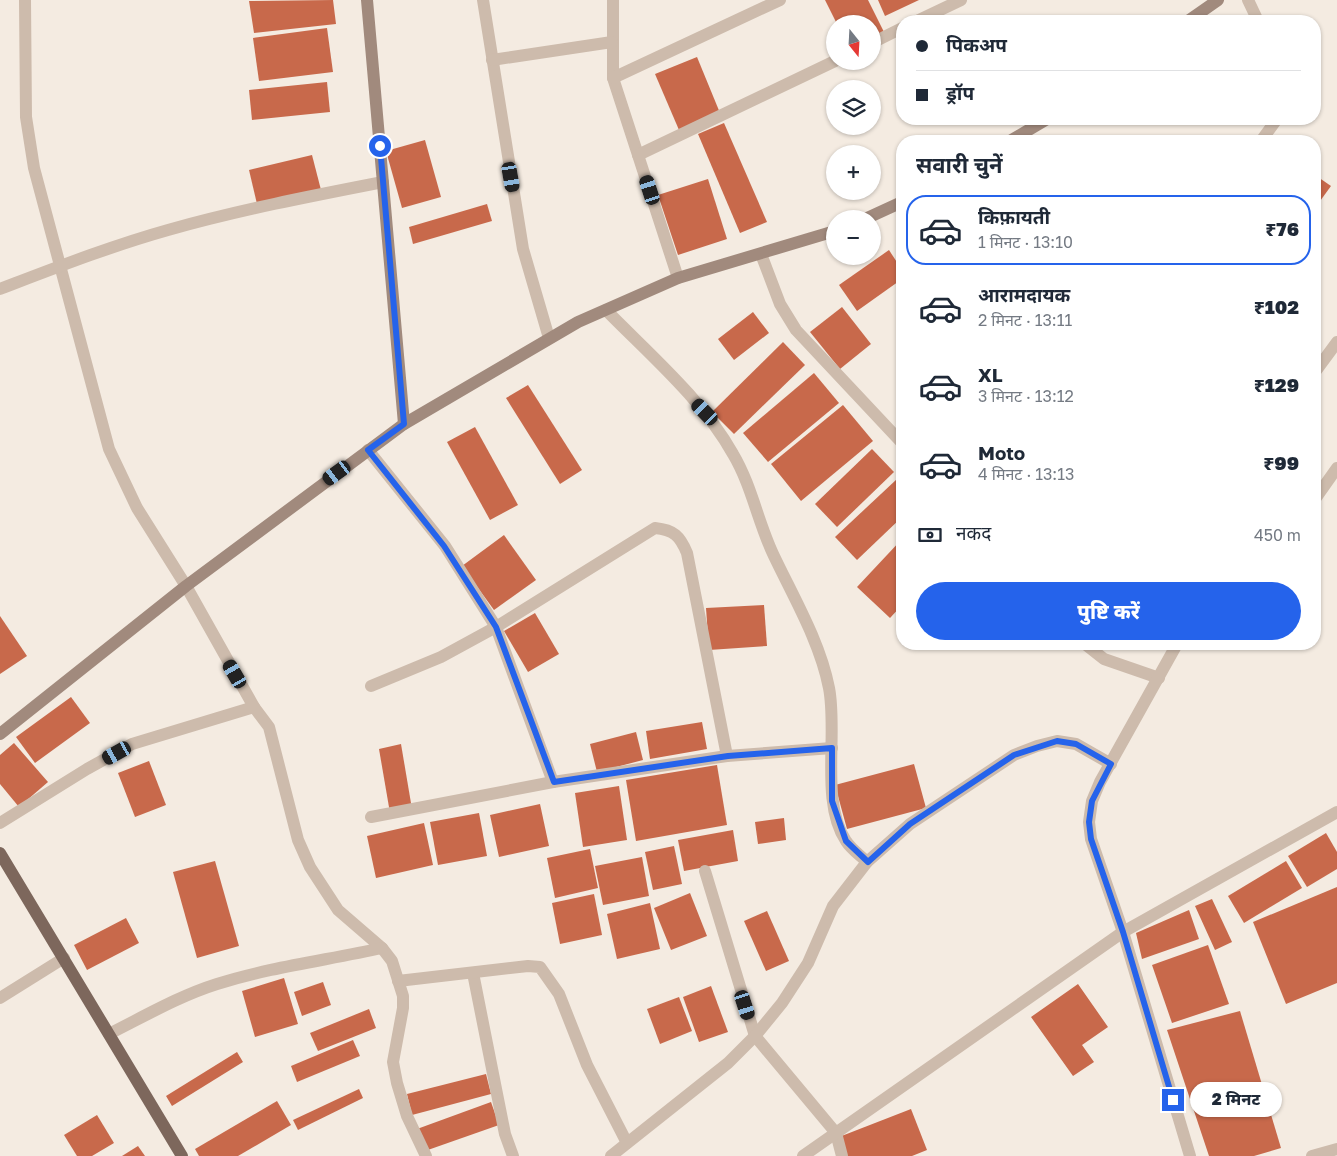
<!DOCTYPE html>
<html lang="hi">
<meta charset="utf-8">
<style>
body{margin:0;font-family:"Golos Text","Noto Sans Devanagari",sans-serif;background:#f6f6f7;color:#1f2937;height:100vh;display:flex;flex-direction:column;font-size:19px;white-space:nowrap}
*{box-sizing:border-box;margin:0}
p{font-size:16px;color:#747a83}
.icon{flex:none;width:28px;height:28px;fill:none;stroke:currentColor;stroke-width:2;stroke-linecap:round;stroke-linejoin:round}
.map{position:relative;flex:1;overflow:hidden}
.side{position:absolute;left:896px;top:135px;width:425px;height:515px;display:flex;flex-direction:column;background:#fff;border-radius:20px;box-shadow:0 1px 4px #0004}
.side>*{flex:none}
.top-card{position:absolute;left:896px;top:15px;width:425px;height:110px;border-radius:20px;box-shadow:0 1px 4px #0004;display:grid;align-content:center;height:110px;padding:0 20px;background:#fff}
.needle{width:32px;rotate:162deg}
.tools{position:absolute;left:826px;top:15px;display:grid;gap:10px}
.tools a{display:grid;place-items:center;width:55px;height:55px;border-radius:50%;background:#fff;box-shadow:0 1px 4px #0004;font-size:25px}
.end{position:absolute;width:22px;height:22px;margin:-11px;border:6px solid #2563eb;background:#fff;box-shadow:0 0 0 2px #fff}
.from{border-radius:50%}
.bubble{position:absolute;height:35px;border-radius:18px;background:#fff;box-shadow:0 1px 4px #0004;font-size:16px;font-weight:800;line-height:35px;text-align:center}
.car{position:absolute;width:15px;height:30px;margin:-15px -8px;border-radius:6px;box-shadow:0 0 4px 1px #0007;background:linear-gradient(#222 24%,#8ab4d8 0 40%,#222 0 76%,#8ab4d8 0 86%,#222 0)}
.top-card b{display:flex;align-items:center;gap:18px;height:48px;font-size:19px}
.top-card b+b{border-top:1px solid #e0e1e3}
.top-card i{width:12px;height:12px;background:#1f2937}
ul{padding:0;list-style:none}
li{display:flex;align-items:center;gap:15px;height:70px;margin:0 10px 8px;padding:0 10px;border:2px solid transparent;border-radius:20px}
li div{flex:1}
li b{display:block;font-size:19px}
li em{font-style:normal;font-weight:800}
li.selected{border-color:#2563eb}
li>.icon{width:45px;height:45px;stroke-width:1.5}
h2{padding:0 20px;font-size:22px;line-height:60px}
.pay{display:flex;align-items:center;gap:12px;height:55px;padding:0 20px;font-size:19px}
.pay p{margin-inline-start:auto}
.action{display:flex;gap:10px;margin-top:auto;padding:10px 20px}
.action a{flex:1;height:58px;border-radius:30px;background:#2563eb;color:#fff;font-size:20px;font-weight:800;line-height:58px;text-align:center}
.map>svg:first-child{display:block}
</style>
<div class="map">
<svg width="1337" height="1156" viewBox="0 0 1337 1156">
<rect width="100%" height="100%" fill="#f4ebe1"/>
<g fill="#c8694b">
<polygon points="333,0 336,24 254,33 249,1"/>
<polygon points="825,0 868,0 884,32 872,37 872,24 837,24"/>
<polygon points="878,0 919,0 885,16"/>
<polygon points="327,28 333,72 259,81 253,38"/>
<polygon points="697,57 720,113 679,130 655,74"/>
<polygon points="327,82 330,112 252,120 249,90"/>
<polygon points="724,123 767,222 740,233 698,134"/>
<polygon points="425,140 441,197 402,208 386,151"/>
<polygon points="312,155 321,190 257,204 249,170"/>
<polygon points="1315,175 1331,186 1315,208"/>
<polygon points="708,179 727,239 678,255 658,195"/>
<polygon points="487,204 492,221 413,244 409,227"/>
<polygon points="889,250 902,270 902,279 857,311 839,285"/>
<polygon points="842,307 871,344 840,369 810,332"/>
<polygon points="753,312 769,333 734,360 718,339"/>
<polygon points="783,342 805,365 734,434 712,412"/>
<polygon points="814,373 839,403 768,462 743,433"/>
<polygon points="528,385 582,470 560,484 506,398"/>
<polygon points="843,405 873,441 801,501 771,464"/>
<polygon points="475,427 518,505 490,520 447,442"/>
<polygon points="872,449 894,472 837,527 815,504"/>
<polygon points="897,479 902,485 902,517 857,560 835,537"/>
<polygon points="504,535 536,580 494,610 462,566"/>
<polygon points="902,539 902,605 890,618 857,587"/>
<polygon points="764,605 767,646 709,650 706,608"/>
<polygon points="535,613 559,654 528,672 504,631"/>
<polygon points="0,616 27,656 0,674"/>
<polygon points="71,697 90,723 35,763 16,737"/>
<polygon points="702,722 707,749 650,759 646,731"/>
<polygon points="636,732 643,760 597,772 590,744"/>
<polygon points="14,743 48,782 19,807 0,784 0,755"/>
<polygon points="401,744 412,809 390,813 379,749"/>
<polygon points="149,761 166,805 135,817 118,773"/>
<polygon points="914,764 926,808 847,829 835,785"/>
<polygon points="717,765 727,825 636,841 626,780"/>
<polygon points="619,786 627,840 583,847 575,793"/>
<polygon points="540,804 549,846 499,857 490,815"/>
<polygon points="479,813 487,856 438,865 430,822"/>
<polygon points="784,818 786,840 758,844 755,822"/>
<polygon points="424,823 433,865 376,878 367,836"/>
<polygon points="733,830 738,861 684,871 678,840"/>
<polygon points="1326,833 1337,852 1337,869 1307,887 1288,856"/>
<polygon points="674,846 682,884 653,890 645,852"/>
<polygon points="590,849 598,888 555,898 547,858"/>
<polygon points="642,857 649,896 603,905 595,866"/>
<polygon points="215,861 239,946 197,958 173,872"/>
<polygon points="1286,861 1302,888 1244,923 1228,896"/>
<polygon points="1337,887 1337,983 1286,1004 1253,922"/>
<polygon points="690,893 707,936 671,950 654,908"/>
<polygon points="594,894 602,935 560,944 552,903"/>
<polygon points="1212,899 1232,942 1215,950 1195,906"/>
<polygon points="650,903 660,949 617,959 607,914"/>
<polygon points="1189,910 1199,939 1142,959 1136,933"/>
<polygon points="767,911 789,961 766,971 744,921"/>
<polygon points="126,918 139,943 87,970 74,945"/>
<polygon points="1208,945 1229,1004 1172,1023 1152,965"/>
<polygon points="284,978 298,1024 255,1037 242,991"/>
<polygon points="323,982 331,1005 302,1016 294,992"/>
<polygon points="1078,984 1108,1027 1082,1045 1094,1062 1073,1076 1031,1017"/>
<polygon points="711,986 728,1032 699,1042 683,997"/>
<polygon points="679,997 692,1031 660,1044 647,1009"/>
<polygon points="369,1009 376,1028 318,1051 310,1033"/>
<polygon points="1240,1011 1281,1148 1254,1156 1209,1156 1167,1030"/>
<polygon points="353,1040 360,1056 297,1082 291,1066"/>
<polygon points="237,1052 243,1062 172,1106 166,1096"/>
<polygon points="486,1074 491,1094 412,1115 407,1094"/>
<polygon points="359,1089 363,1098 298,1130 293,1120"/>
<polygon points="277,1101 291,1125 238,1156 199,1156 195,1149"/>
<polygon points="491,1102 499,1125 425,1151 417,1129"/>
<polygon points="911,1109 927,1150 912,1156 847,1156 839,1137"/>
<polygon points="97,1115 114,1143 92,1156 77,1156 64,1135"/>
<polygon points="138,1146 145,1156 122,1156"/>
</g>
<g fill="none" stroke-linecap="round" stroke-linejoin="round">
<g stroke="#cdbbac" stroke-width="12">
<polyline points="25,0 26,117 34,168 109,449 137,508 186,586 254,707"/>
<polyline points="483,0 523,249 549,338"/>
<polyline points="613,0 613,78 678,278"/>
<polyline points="1248,0 1258,21"/>
<polyline points="917,21 961,0"/>
<polyline points="872,43 902,28"/>
<polyline points="492,60 612,42"/>
<polyline points="613,78 780,0"/>
<polyline points="1261,141 1277,119"/>
<polyline points="638,155 835,61"/>
<polyline points="761,254 780,304 796,330 902,443"/>
<path d="M0,289c55,-21 111,-43 168,-59 71,-20 143,-34 215,-48"/>
<path d="M606,310c44,45 96,89 127,144 19,32 25,69 41,102 20,42 46,86 55,132 9,46 -9,114 17,153 5,8 15,15 21,21"/>
<polyline points="1315,372 1337,342"/>
<polyline points="368,450 445,546 496,627 553,782"/>
<polyline points="1315,499 1337,468"/>
<polyline points="1085,644 1104,659 1159,678"/>
<polyline points="1177,644 1100,782 1092,801 1089,822 1091,839 1123,932 1190,1156"/>
<path d="M371,686l70,-29 55,-30 159,-99c19,2 25,8 32,25l40,203"/>
<polyline points="371,817 553,782 727,756 832,748"/>
<polyline points="0,823 87,769 132,744 254,707 269,727 298,840 310,867 338,910 382,948 392,961 403,996 403,1008 393,1062 397,1083 407,1116 426,1156"/>
<polyline points="705,871 755,1036 836,1133 842,1156"/>
<polyline points="473,973 505,1134 513,1156"/>
<polyline points="398,981 528,966 540,967 559,994 587,1065 627,1143"/>
<polyline points="0,998 64,958"/>
<path d="M109,1034c36,-18 70,-38 108,-50 54,-17 111,-24 165,-36"/>
<polyline points="611,1156 728,1063 755,1036 782,1003 808,963 833,906 867,862 910,824 1014,755 1037,746 1057,741 1076,744 1111,764"/>
<polyline points="803,1156 1123,932 1337,812"/>
<polyline points="1312,1156 1337,1149"/>
</g>
<g stroke="#a18a7d" stroke-width="12">
<polyline points="367,0 404,424"/>
<polyline points="1188,21 1218,0"/>
<polyline points="1010,141 1047,119"/>
<polyline points="865,219 902,202"/>
<polyline points="0,734 186,586 404,424 578,322 678,278 835,231"/>
</g>
<polyline stroke="#7d675c" stroke-width="12" points="0,853 182,1156"/>
</g>
<g fill="none" stroke-linecap="round" stroke-linejoin="round">
<polyline stroke="#2563eb" stroke-width="6" points="380,146 404,424 368,450 444,546 496,627 554,782 728,756 832,748 832,801 846,841 868,862 910,824 1014,755 1057,741 1076,744 1111,764 1092,801 1089,822 1091,839 1123,932 1173,1100"/>
</g>
</svg>
<div class="tools">
<a><svg class="needle" viewBox="-14 -14 28 28"><path d="M0-13l5 13h-10z" fill="#e53935"/><path d="M0 13l5-13h-10z" fill="#747a83"/></svg></a>
<a><svg class="icon" aria-label="layers" viewBox="0 0 24 24"><path d="M12 4l9 5-9 5-9-5zM3 14l9 5 9-5"/></svg></a>
<a>+</a>
<a>−</a>
</div>
<i class="end from" style="left:380px;top:146px"></i>
<i class="end" style="left:1173px;top:1100px"></i>
<div class="bubble" style="left:1190px;top:1082px;width:92px">2 मिनट</div>
<i class="car" style="left:511px;top:177px;rotate:170deg"></i>
<i class="car" style="left:650px;top:190px;rotate:342deg"></i>
<i class="car" style="left:705px;top:412px;rotate:316deg"></i>
<i class="car" style="left:337px;top:473px;rotate:234deg"></i>
<i class="car" style="left:235px;top:674px;rotate:330deg"></i>
<i class="car" style="left:117px;top:753px;rotate:241deg"></i>
<i class="car" style="left:745px;top:1005px;rotate:162deg"></i>
<div class="top-card">
<b><i class="from"></i>पिकअप</b>
<b><i></i>ड्रॉप</b>
</div>
<section class="side">
<h2>सवारी चुनें</h2>
<ul>
<li class="selected"><svg class="icon" aria-label="car" viewBox="0 0 24 24"><path d="M5 17H2v-5l4-1 3-4h7l3 4 3 1v5h-3M9 17h6M6 11h13"/><circle cx="7" cy="17" r="2"/><circle cx="17" cy="17" r="2"/></svg><div><b>किफ़ायती</b><p>1 मिनट · 13:10</p></div><em>₹76</em></li>
<li><svg class="icon" aria-label="car" viewBox="0 0 24 24"><path d="M5 17H2v-5l4-1 3-4h7l3 4 3 1v5h-3M9 17h6M6 11h13"/><circle cx="7" cy="17" r="2"/><circle cx="17" cy="17" r="2"/></svg><div><b>आरामदायक</b><p>2 मिनट · 13:11</p></div><em>₹102</em></li>
<li><svg class="icon" aria-label="car" viewBox="0 0 24 24"><path d="M5 17H2v-5l4-1 3-4h7l3 4 3 1v5h-3M9 17h6M6 11h13"/><circle cx="7" cy="17" r="2"/><circle cx="17" cy="17" r="2"/></svg><div><b>XL</b><p>3 मिनट · 13:12</p></div><em>₹129</em></li>
<li><svg class="icon" aria-label="car" viewBox="0 0 24 24"><path d="M5 17H2v-5l4-1 3-4h7l3 4 3 1v5h-3M9 17h6M6 11h13"/><circle cx="7" cy="17" r="2"/><circle cx="17" cy="17" r="2"/></svg><div><b>Moto</b><p>4 मिनट · 13:13</p></div><em>₹99</em></li>
</ul>
<div class="pay"><svg class="icon" aria-label="cash" viewBox="0 0 24 24"><path d="M3 7h18v10H3z"/><circle cx="12" cy="12" r="2"/></svg>नकद<p>450 m</p></div>
<div class="action"><a>पुष्टि करें</a></div>
</section>
</div>
